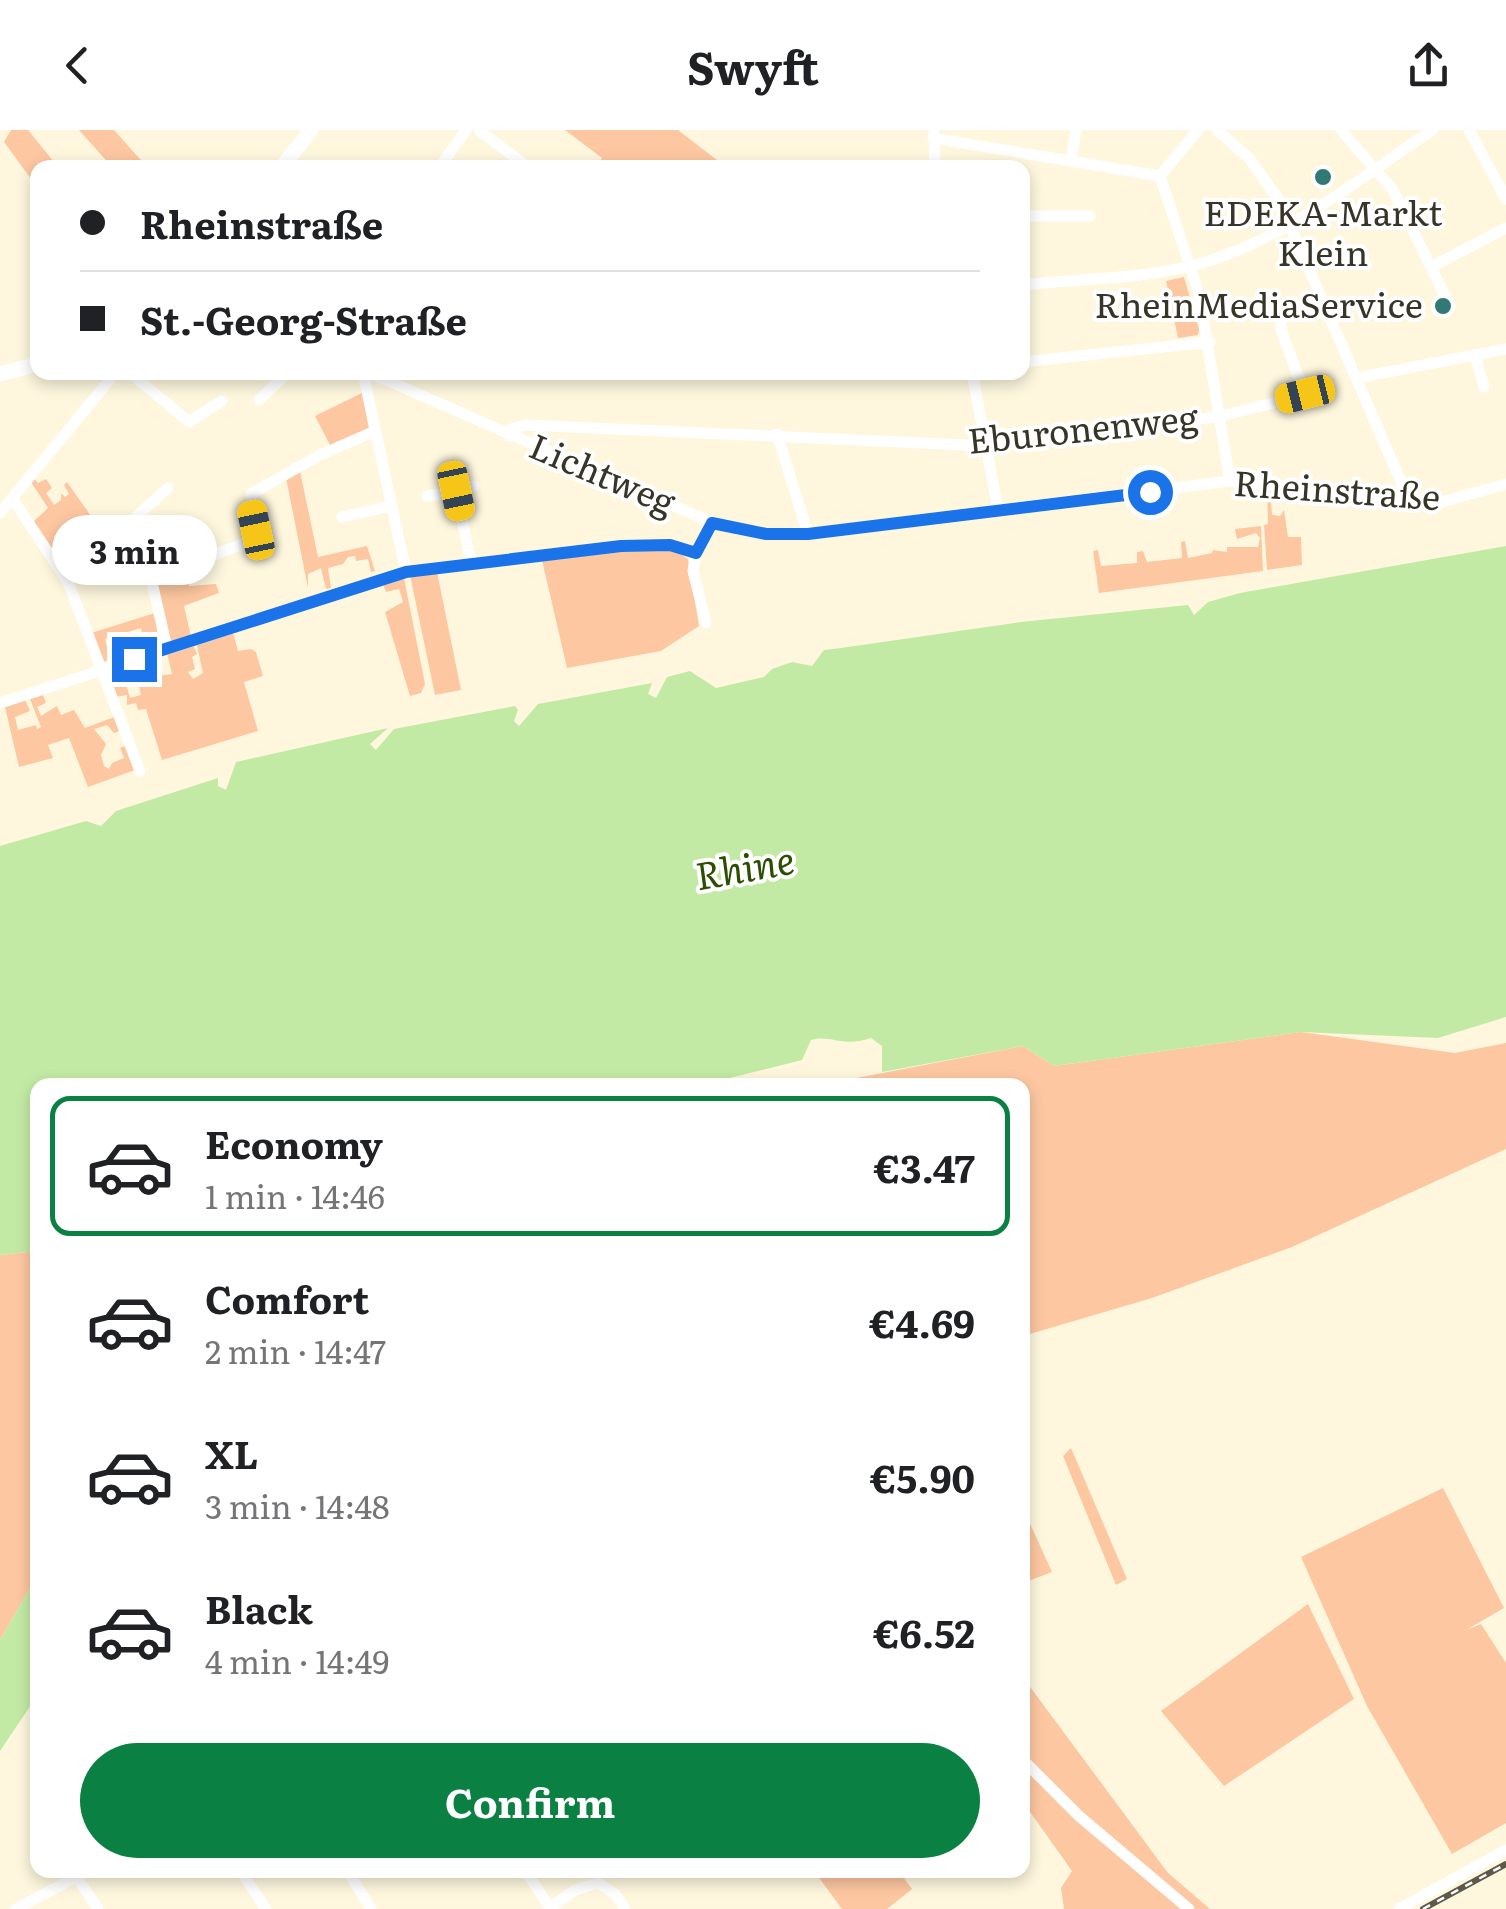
<!DOCTYPE html>
<meta charset="utf-8">
<style>
body{margin:0;font-family:Literata,serif;background:#f6f6f6;color:#202124;height:100vh;display:flex;flex-direction:column;font-size:38px;white-space:nowrap}
*{box-sizing:border-box;margin:0}
p{font-size:32px;color:#757577}
.icon{flex:none;width:55px;height:55px;fill:none;stroke:currentColor;stroke-width:2;stroke-linecap:round;stroke-linejoin:round}
.map{position:relative;flex:1;overflow:hidden}
.drawer{position:absolute;left:30px;top:948px;width:1000px;height:800px;display:flex;flex-direction:column;background:#fff;border-radius:20px;box-shadow:0 5px 15px #0003}
.drawer>*{flex:none}
.top-card{position:absolute;left:30px;top:30px;width:1000px;height:220px;border-radius:20px;box-shadow:0 5px 15px #0003;display:grid;align-content:center;height:220px;padding:0 50px;background:#fff}
.end{position:absolute;width:45px;height:45px;margin:-22px;border:12px solid #1a73e8;background:#fff;box-shadow:0 0 0 5px #fff}
.from{border-radius:50%}
.bubble{position:absolute;height:70px;border-radius:35px;background:#fff;box-shadow:0 5px 15px #0003;font-size:32px;font-weight:700;line-height:70px;text-align:center}
.car{position:absolute;width:30px;height:60px;margin:-30px -15px;border-radius:12px;box-shadow:0 0 8px 2px #0007;background:linear-gradient(#f5c518 24%,#345 0 40%,#f5c518 0 76%,#345 0 86%,#f5c518 0)}
.top-card b{display:flex;align-items:center;gap:35px;height:95px;font-size:38px}
.top-card b+b{border-top:2px solid #e0e0e0}
.top-card i{width:25px;height:25px;background:#202124}
ul{padding:18px 0 0;list-style:none}
li{display:flex;align-items:center;gap:30px;height:140px;margin:0 20px 15px;padding:0 30px;border:5px solid transparent;border-radius:20px}
li div{flex:1}
li b{display:block;font-size:38px}
li em{font-style:normal;font-weight:700}
li.on{border-color:#0b8043}
li>.icon{width:90px;height:90px;stroke-width:1.5}
.button{display:flex;gap:20px;margin-top:auto;padding:20px 50px}
.button a{flex:1;height:115px;border-radius:60px;background:#0b8043;color:#fff;font-size:40px;font-weight:700;line-height:115px;text-align:center}
header{display:flex;justify-content:space-between;align-items:center;height:130px;padding:0 50px;background:#fff;font-size:45px;font-weight:700}
.map>svg:first-child{display:block}
</style>
<header><svg class="icon" aria-label="back" viewBox="0 0 24 24"><path d="M15 5l-7 7 7 7"/></svg>Swyft<svg class="icon" aria-label="share" viewBox="0 0 24 24"><path d="M12 15V3M7 8l5-5 5 5M5 13v7h14v-7"/></svg></header>
<div class="map">
<svg width="1506" height="1779" viewBox="0 0 1506 1779">
<rect width="100%" height="100%" fill="#fef7de"/>
<g fill="#fdc7a1">
<polygon points="11,0 28,0 58,37 38,38 37,57 4,12"/>
<polygon points="79,0 114,0 147,37 112,37"/>
<polygon points="565,0 678,0 722,34 719,38 596,37 602,28"/>
<polygon points="1184,147 1199,199 1198,205 1178,208 1166,151"/>
<polygon points="362,263 369,298 331,317 315,286"/>
<polygon points="300,341 318,427 367,416 375,441 371,442 368,429 356,431 355,426 348,427 343,434 328,438 331,458 326,459 321,438 308,444 308,458 286,348"/>
<polygon points="34,348 38,353 46,349 52,358 46,363 54,375 61,370 61,363 65,367 69,364 64,355 67,352 91,386 67,404 79,422 102,404 116,422 126,414 123,409 128,405 133,416 86,440 74,428 77,425 70,415 60,422 66,432 63,434 33,392 48,378 31,352"/>
<polygon points="1267,358 1278,359 1279,363 1271,372 1272,385 1280,386 1284,380 1288,407 1301,407 1302,435 1267,440 1264,395 1268,394"/>
<polygon points="1261,396 1263,441 1099,463 1093,421 1098,420 1101,436 1137,433 1137,422 1143,421 1147,432 1182,428 1181,412 1185,411 1188,428 1212,423 1213,420 1227,422 1227,417 1258,417 1260,408 1256,403 1237,409 1235,399"/>
<polygon points="645,417 671,418 688,429 699,496 661,521 567,538 542,430"/>
<polygon points="201,435 203,438 188,443 189,456 216,454 219,463 184,476 191,507 170,511 157,452"/>
<polygon points="437,442 461,560 435,565 410,445"/>
<polygon points="404,448 425,554 421,563 410,566 385,482 403,472 399,459 386,462 383,454"/>
<polygon points="155,483 159,516 146,523 141,498 105,509 108,522 133,517 135,526 102,532 91,503"/>
<polygon points="233,503 238,521 251,519 256,522 263,546 244,552 258,601 162,630 146,579 138,580 136,573 127,575 127,565 115,567 108,544 121,540 122,543 115,546 118,556 126,554 130,568 141,565 138,552 152,548 155,554 159,552 157,546 172,544 167,523 193,515 197,524 192,527 195,539 188,542 193,549 203,543 196,511"/>
<polygon points="43,565 46,573 37,577 41,586 57,576 61,585 74,580 85,598 117,586 122,600 114,603 107,595 94,599 106,614 101,625 104,636 109,639 112,633 124,628 120,618 128,615 135,640 88,657 69,608 48,615 53,628 19,637 5,577 25,570 30,581 15,587 18,600 36,595 37,599 41,597 30,569"/>
<polygon points="1301,902 1455,923 1506,913 1506,1019 1292,1117 1152,1168 1023,1206 1022,955 820,955 1023,916 1054,936"/>
<polygon points="37,1121 37,1446 0,1510 0,1125"/>
<polygon points="1071,1318 1127,1449 1116,1455 1063,1326"/>
<polygon points="1443,1358 1504,1478 1466,1500 1481,1494 1506,1533 1506,1693 1452,1724 1367,1576 1301,1427"/>
<polygon points="1023,1378 1052,1442 1023,1453 1022,1453"/>
<polygon points="1308,1474 1354,1569 1224,1656 1161,1581"/>
<polygon points="1022,1546 1168,1743 1210,1779 1064,1779 1061,1758 1072,1741 1023,1672"/>
<polygon points="822,1740 898,1740 912,1759 887,1779 842,1779 817,1745"/>
</g>
<g fill="#c3eaa5">
<path d="M1506,416v471l-68,21 -137,-6 -247,34 -31,-20 -141,26v-26l-11,-8c-30,10 -39,-4 -60,2l-9,20 -101,25h-663l-1,166 -37,4v-409l86,-25 15,5 15,-15 102,-33v8l8,4 10,-28 152,-34 -18,16 6,6 18,-21 121,-23 3,4 -4,11 5,5 19,-22 114,-21 -4,11 8,4 11,-21 23,-6 26,17 48,-11 8,-8 20,-7 20,4 12,-16 17,-2 180,-26 167,-17 6,10 14,-13 32,-9z"/>
<polygon points="37,1446 37,1566 0,1621 0,1510"/>
</g>
<g fill="none" stroke-linecap="round" stroke-linejoin="round">
<g stroke="#fff" stroke-width="11">
<polyline points="479,0 529,38"/>
<polyline points="1217,0 1249,28 1279,70 1402,354 1405,372"/>
<polyline points="1341,0 1393,60 1450,176"/>
<polyline points="1469,0 1506,69"/>
<polyline points="934,2 935,38"/>
<polyline points="933,8 1160,46"/>
<polyline points="1071,30 1076,0"/>
<polyline points="439,38 466,0"/>
<polyline points="1160,46 1199,164 1230,351"/>
<polyline points="1160,46 1198,0"/>
<polyline points="1022,86 1090,86"/>
<polyline points="1431,137 1506,98"/>
<path d="M1022,155c56,-6 116,-6 169,-19 91,-23 165,-86 242,-136"/>
<polyline points="1475,225 1484,257"/>
<polyline points="1022,232 1210,212"/>
<polyline points="129,242 189,292 222,271"/>
<polyline points="362,242 384,249 713,393 766,404 808,404 1230,351 1337,360 1431,375 1506,354"/>
<polyline points="972,242 998,380"/>
<polyline points="363,243 406,442"/>
<polyline points="1357,248 1506,219"/>
<polyline points="259,270 288,242"/>
<polyline points="777,304 808,404"/>
<polyline points="510,306 511,299 525,295 988,316 1221,286 1305,265 1281,200 1281,187"/>
<polyline points="456,361 474,356"/>
<polyline points="427,366 456,361 471,433"/>
<polyline points="12,368 68,452 140,641"/>
<polyline points="0,383 116,242"/>
<polyline points="342,387 391,376"/>
<polyline points="696,423 693,441 706,493"/>
<polyline points="151,448 251,411 256,404 251,364 320,325 375,301"/>
<polyline points="167,518 151,448 140,416 127,395 168,358"/>
<polyline points="0,573 406,442 621,416 670,415 696,423 713,393"/>
<polyline points="1022,1629 1079,1686 1189,1779"/>
<polyline points="240,1740 266,1779"/>
<polyline points="347,1740 371,1779"/>
<polyline points="525,1740 550,1778 575,1760 598,1753 615,1764 625,1779"/>
<polyline points="76,1746 98,1779"/>
<polyline points="16,1779 89,1740"/>
<polyline points="1399,1779 1506,1720"/>
</g>
<g stroke="#fff" stroke-width="15">
<polyline points="281,38 311,0"/>
<polyline points="0,244 38,234"/>
</g>
<g stroke="#5c584a" stroke-width="6">
<polyline id="rail" points="1423,1779 1506,1734"/>
</g>
<use href="#rail" stroke="#fff" stroke-width="2.5" stroke-dasharray="8" stroke-linecap="butt"/>
</g>
<g fill="none" stroke-linecap="round" stroke-linejoin="round">
<polyline stroke="#1a73e8" stroke-width="12" points="134,529 406,442 621,416 670,415 696,423 712,393 766,404 808,404 1150,362"/>
</g>
<g fill="#317975" stroke="#fff" stroke-width="4">
<circle cx="1323" cy="47" r="10"/>
<circle cx="1443" cy="176" r="10"/>
</g>
<g text-anchor="middle" stroke-width="8" stroke-linejoin="round" paint-order="stroke">
<g font-size="35" fill="#373428" stroke="#fff">
<text x="1323" y="96">EDEKA-Markt<tspan x="1323" dy="40">Klein</tspan></text>
<text x="1423" y="188" text-anchor="end">RheinMediaService</text>
</g>
<g font-size="35" fill="#373428" stroke="#fff">
<text transform="translate(1083 300) rotate(-6)" y="12">Eburonenweg</text>
<text transform="translate(602 345) rotate(23)" y="12">Lichtweg</text>
<text transform="translate(1337 361) rotate(4)" y="12">Rheinstraße</text>
</g>
<g font-size="38" font-style="italic" fill="#2d4d02" stroke="#fff">
<text transform="translate(745 739) rotate(-10)" y="13">Rhine</text>
</g>
</g>
</svg>
<i class="end from" style="left:1150px;top:362px"></i>
<i class="end" style="left:134px;top:529px"></i>
<div class="bubble" style="left:52px;top:385px;width:165px">3 min</div>
<i class="car" style="left:1305px;top:264px;rotate:256deg"></i>
<i class="car" style="left:456px;top:361px;rotate:168deg"></i>
<i class="car" style="left:256px;top:400px;rotate:348deg"></i>
<div class="top-card">
<b><i class="from"></i>Rheinstraße</b>
<b><i></i>St.-Georg-Straße</b>
</div>
<section class="drawer">
<ul>
<li class="on"><svg class="icon" aria-label="car" viewBox="0 0 24 24"><path d="M5 17H2v-5l4-1 3-4h7l3 4 3 1v5h-3M9 17h6M6 11h13"/><circle cx="7" cy="17" r="2"/><circle cx="17" cy="17" r="2"/></svg><div><b>Economy</b><p>1 min · 14:46</p></div><em>€3.47</em></li>
<li><svg class="icon" aria-label="car" viewBox="0 0 24 24"><path d="M5 17H2v-5l4-1 3-4h7l3 4 3 1v5h-3M9 17h6M6 11h13"/><circle cx="7" cy="17" r="2"/><circle cx="17" cy="17" r="2"/></svg><div><b>Comfort</b><p>2 min · 14:47</p></div><em>€4.69</em></li>
<li><svg class="icon" aria-label="car" viewBox="0 0 24 24"><path d="M5 17H2v-5l4-1 3-4h7l3 4 3 1v5h-3M9 17h6M6 11h13"/><circle cx="7" cy="17" r="2"/><circle cx="17" cy="17" r="2"/></svg><div><b>XL</b><p>3 min · 14:48</p></div><em>€5.90</em></li>
<li><svg class="icon" aria-label="car" viewBox="0 0 24 24"><path d="M5 17H2v-5l4-1 3-4h7l3 4 3 1v5h-3M9 17h6M6 11h13"/><circle cx="7" cy="17" r="2"/><circle cx="17" cy="17" r="2"/></svg><div><b>Black</b><p>4 min · 14:49</p></div><em>€6.52</em></li>
</ul>
<div class="button"><a>Confirm</a></div>
</section>
</div>
